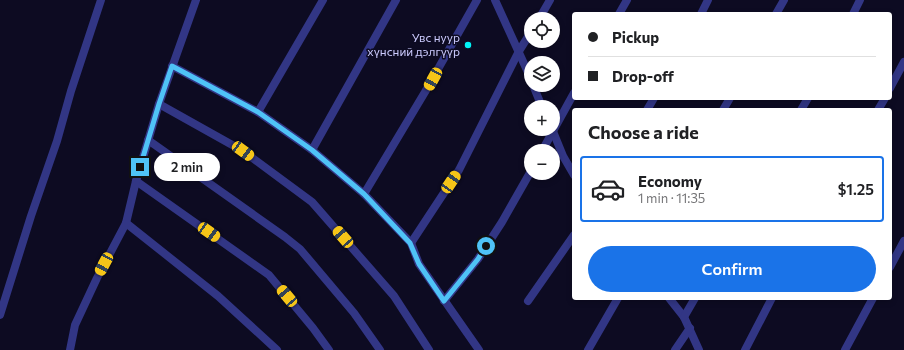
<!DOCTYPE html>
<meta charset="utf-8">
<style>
body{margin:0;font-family:Commissioner,sans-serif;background:#f6f6f6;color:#202124;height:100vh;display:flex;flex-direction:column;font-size:15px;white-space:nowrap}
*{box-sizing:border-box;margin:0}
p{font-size:13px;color:#757577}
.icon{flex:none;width:22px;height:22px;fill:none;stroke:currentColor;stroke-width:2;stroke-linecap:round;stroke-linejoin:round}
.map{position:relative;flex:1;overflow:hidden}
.drawer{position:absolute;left:572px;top:108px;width:320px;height:192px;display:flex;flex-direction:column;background:#fff;border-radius:4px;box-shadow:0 2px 6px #0003}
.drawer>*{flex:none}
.banner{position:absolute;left:572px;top:12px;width:320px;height:88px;border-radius:4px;box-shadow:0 2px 6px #0003;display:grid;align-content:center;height:88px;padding:0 16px;background:#fff}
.buttons{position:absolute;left:524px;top:12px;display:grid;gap:8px}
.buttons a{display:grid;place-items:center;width:36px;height:36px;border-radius:50%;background:#fff;box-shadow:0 2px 6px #0003;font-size:20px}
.end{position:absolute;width:18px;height:18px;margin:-9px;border:5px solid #4fc3f7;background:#111;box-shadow:0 0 0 2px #111}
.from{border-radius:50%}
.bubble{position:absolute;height:28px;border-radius:14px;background:#fff;box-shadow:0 2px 6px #0003;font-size:13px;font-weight:600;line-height:28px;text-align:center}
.car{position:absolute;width:12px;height:24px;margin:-12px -6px;border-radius:5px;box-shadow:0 0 3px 1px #0007;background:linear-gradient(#f5c518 24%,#345 0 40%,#f5c518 0 76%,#345 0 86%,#f5c518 0)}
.banner b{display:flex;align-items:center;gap:14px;height:38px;font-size:15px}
.banner b+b{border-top:1px solid #e0e0e0}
.banner i{width:10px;height:10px;background:#202124}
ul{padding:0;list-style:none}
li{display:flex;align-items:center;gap:12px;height:66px;margin:0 8px 6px;padding:0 8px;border:2px solid transparent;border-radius:4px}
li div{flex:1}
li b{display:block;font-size:15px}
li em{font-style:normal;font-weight:600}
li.selected{border-color:#1a73e8}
li>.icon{width:36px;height:36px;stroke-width:1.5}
h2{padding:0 16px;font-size:18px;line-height:48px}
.cta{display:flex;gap:8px;margin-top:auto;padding:8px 16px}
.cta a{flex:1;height:46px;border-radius:24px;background:#1a73e8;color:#fff;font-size:16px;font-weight:600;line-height:46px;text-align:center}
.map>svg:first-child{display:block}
</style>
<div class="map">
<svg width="904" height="350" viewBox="0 0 904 350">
<rect width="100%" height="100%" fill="#0d0b22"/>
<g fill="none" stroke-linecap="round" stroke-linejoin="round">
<g stroke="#323685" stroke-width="8">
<polyline points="495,0 531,79"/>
<polyline points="619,14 627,0"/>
<polyline points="701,14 708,0"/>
<polyline points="776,14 784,0"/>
<polyline points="853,14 860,0"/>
<polyline points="539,19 550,0"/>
<polyline points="172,66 258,112 312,150 364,194 411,243 419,264 479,350"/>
<polyline points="533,85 542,107"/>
<polyline points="890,88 904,62"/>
<polyline points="159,104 243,151 312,202 394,296 429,350"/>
<polyline points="647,110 654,98"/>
<polyline points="723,110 730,98"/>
<polyline points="801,110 808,98"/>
<polyline points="878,110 885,98"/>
<polyline points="258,112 323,0"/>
<polyline points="552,129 563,156 574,175"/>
<polyline points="148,140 285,237 300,249 354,313 380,350"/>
<polyline points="312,150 396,0"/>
<polyline points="542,151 574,93"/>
<polyline points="136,181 269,275 313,328 329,350"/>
<polyline points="364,194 425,92 477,0"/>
<polyline points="126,223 218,296 277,350"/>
<polyline points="411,243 459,170 519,51 531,32"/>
<polyline points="890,267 904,241"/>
<polyline points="669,298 684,317 699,350"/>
<polyline points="444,301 478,259 502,222 531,171"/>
<polyline points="528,301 574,235"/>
<polyline points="0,315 31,216 57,141 71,91 101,0"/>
<polyline points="684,317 695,298"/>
<polyline points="70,350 75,325 97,278 126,223 136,181 159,104 196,0"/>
<polyline points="588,350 618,298"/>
<polyline points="675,350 690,328"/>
<polyline points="745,350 772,298"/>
<polyline points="845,350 873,298"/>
</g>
</g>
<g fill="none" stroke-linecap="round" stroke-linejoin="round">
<polyline stroke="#4fc3f7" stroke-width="5" points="140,167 159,104 172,66 258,112 312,150 364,194 410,243 419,264 444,301 478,259 486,246"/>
</g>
<circle fill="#00f5f7" stroke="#0d0b22" stroke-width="1.5" cx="468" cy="45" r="4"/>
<g text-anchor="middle" stroke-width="3" stroke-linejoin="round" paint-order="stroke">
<g font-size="12" fill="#cdccff" stroke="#0d0b22" text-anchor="end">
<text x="460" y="42">Увс нуур<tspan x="460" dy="14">хүнсний дэлгүүр</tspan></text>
</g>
</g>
</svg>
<div class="buttons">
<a><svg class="icon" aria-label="locate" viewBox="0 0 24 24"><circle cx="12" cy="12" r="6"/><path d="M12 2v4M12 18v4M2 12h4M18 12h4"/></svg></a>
<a><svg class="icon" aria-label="layers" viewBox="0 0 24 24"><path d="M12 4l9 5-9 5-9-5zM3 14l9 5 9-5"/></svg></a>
<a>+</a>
<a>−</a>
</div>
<i class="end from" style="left:486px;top:246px"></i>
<i class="end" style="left:140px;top:167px"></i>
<div class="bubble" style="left:154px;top:153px;width:66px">2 min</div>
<i class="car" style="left:433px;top:79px;rotate:209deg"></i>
<i class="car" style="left:243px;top:151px;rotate:126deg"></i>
<i class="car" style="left:451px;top:182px;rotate:34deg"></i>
<i class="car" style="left:209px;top:232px;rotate:125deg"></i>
<i class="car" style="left:343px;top:237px;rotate:319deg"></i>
<i class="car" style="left:104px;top:264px;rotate:208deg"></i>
<i class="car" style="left:287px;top:296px;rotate:320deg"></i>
<div class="banner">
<b><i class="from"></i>Pickup</b>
<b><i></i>Drop-off</b>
</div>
<section class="drawer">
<h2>Choose a ride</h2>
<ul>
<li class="selected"><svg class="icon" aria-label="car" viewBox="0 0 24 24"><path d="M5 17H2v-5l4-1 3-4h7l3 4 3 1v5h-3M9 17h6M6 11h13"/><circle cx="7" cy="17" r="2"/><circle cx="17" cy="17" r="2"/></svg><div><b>Economy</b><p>1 min · 11:35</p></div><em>$1.25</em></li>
</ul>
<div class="cta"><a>Confirm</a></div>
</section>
</div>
